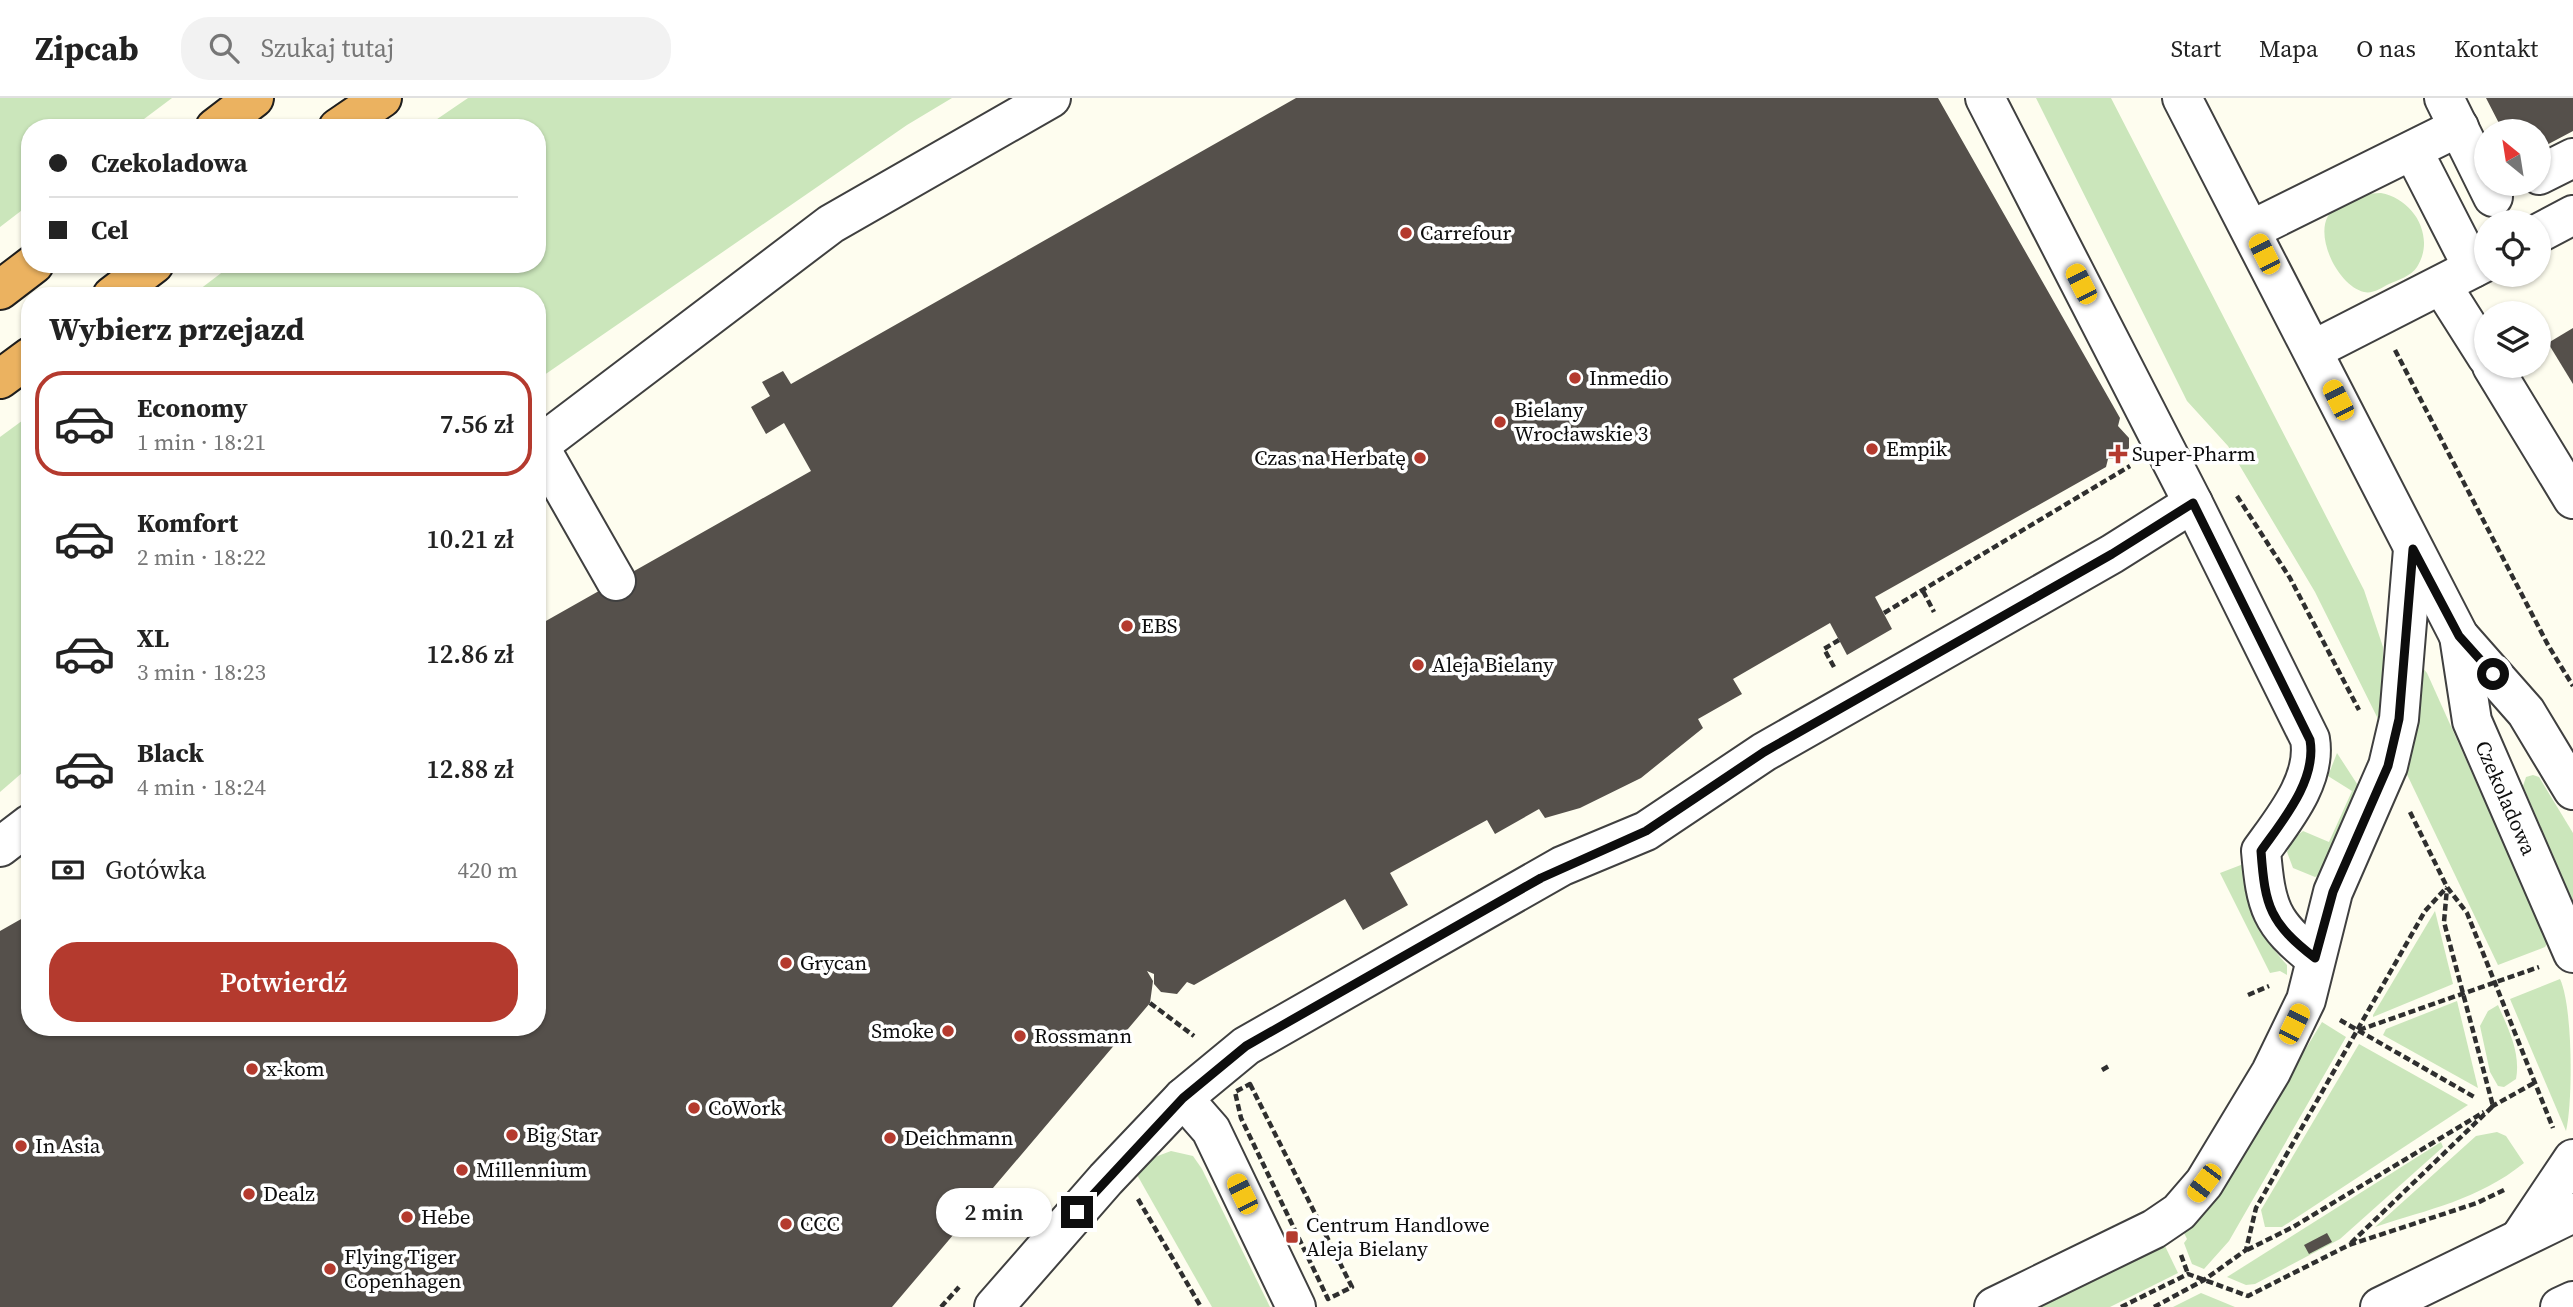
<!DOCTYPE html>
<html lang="pl">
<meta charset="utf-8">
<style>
body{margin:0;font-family:"Source Serif 4",serif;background:#f2f2f2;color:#222;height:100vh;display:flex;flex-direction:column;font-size:26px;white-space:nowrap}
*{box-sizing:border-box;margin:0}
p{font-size:23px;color:#767676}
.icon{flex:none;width:38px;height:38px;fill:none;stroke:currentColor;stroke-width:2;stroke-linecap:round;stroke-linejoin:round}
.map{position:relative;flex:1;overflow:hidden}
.details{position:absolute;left:21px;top:189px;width:525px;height:749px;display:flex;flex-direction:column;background:#fff;border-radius:28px;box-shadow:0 2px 5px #0004}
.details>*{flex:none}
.top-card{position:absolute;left:21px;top:21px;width:525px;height:154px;border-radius:28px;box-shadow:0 2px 5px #0004;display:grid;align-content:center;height:154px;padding:0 28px;background:#fff}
.needle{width:46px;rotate:330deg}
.tools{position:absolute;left:2474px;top:21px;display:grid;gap:14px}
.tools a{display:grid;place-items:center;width:77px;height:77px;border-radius:50%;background:#fff;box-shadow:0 2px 5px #0004;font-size:35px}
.end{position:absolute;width:32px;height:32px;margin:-16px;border:9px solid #0d0d0d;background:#fff;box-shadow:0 0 0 4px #fff}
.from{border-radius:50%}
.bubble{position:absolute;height:49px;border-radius:24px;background:#fff;box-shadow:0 2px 5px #0004;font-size:23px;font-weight:600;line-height:49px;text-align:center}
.car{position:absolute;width:21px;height:42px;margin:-21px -10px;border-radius:9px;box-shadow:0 0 5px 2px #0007;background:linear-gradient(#f5c518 24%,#345 0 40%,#f5c518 0 76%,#345 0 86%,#f5c518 0)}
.top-card b{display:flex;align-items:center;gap:24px;height:66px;font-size:26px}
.top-card b+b{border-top:2px solid #e0e0e0}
.top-card i{width:18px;height:18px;background:#222}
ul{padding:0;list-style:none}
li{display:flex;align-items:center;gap:21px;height:105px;margin:0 14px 10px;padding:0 14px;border:4px solid transparent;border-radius:28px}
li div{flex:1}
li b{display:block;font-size:26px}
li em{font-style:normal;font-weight:600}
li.on{border-color:#b43a2e}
li>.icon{width:63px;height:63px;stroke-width:1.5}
h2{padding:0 28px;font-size:32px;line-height:84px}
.pay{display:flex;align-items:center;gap:18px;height:77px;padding:0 28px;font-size:26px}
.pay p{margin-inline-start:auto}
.action{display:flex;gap:14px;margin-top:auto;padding:14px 28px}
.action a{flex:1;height:80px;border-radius:28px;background:#b43a2e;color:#fff;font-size:28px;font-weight:600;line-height:80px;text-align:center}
header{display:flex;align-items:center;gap:42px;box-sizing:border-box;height:98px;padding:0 35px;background:#fff;border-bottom:2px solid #e0e0e0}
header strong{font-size:33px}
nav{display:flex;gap:38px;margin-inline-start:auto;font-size:24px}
.search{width:490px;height:63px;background:#f2f2f2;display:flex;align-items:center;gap:18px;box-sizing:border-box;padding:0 24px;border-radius:28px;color:#767676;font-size:26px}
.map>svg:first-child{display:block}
</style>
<header>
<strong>Zipcab</strong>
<div class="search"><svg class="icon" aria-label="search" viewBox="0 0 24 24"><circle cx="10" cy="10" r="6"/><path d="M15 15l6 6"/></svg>Szukaj tutaj</div>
<nav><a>Start</a><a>Mapa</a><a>O nas</a><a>Kontakt</a></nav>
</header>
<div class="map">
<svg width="2573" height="1209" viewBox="0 0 2573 1209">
<rect width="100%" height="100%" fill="#fefdef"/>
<g fill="#cbe6bb">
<polygon points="0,0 172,0 132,30 30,30 30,106 0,129"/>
<polygon points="468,0 952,0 907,27 537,282 537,198 191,198 233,166 537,166 537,30 424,30"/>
<polygon points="2036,0 2111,0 2364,492 2383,549 2383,631 2315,494 2228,348 2187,303"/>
<path d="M2381,95c33,6 55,44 36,74 -6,9 -19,13 -28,17 -8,4 -16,10 -25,8 -25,-6 -49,-53 -36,-76 4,-7 15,-11 22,-15 10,-5 19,-8 31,-8z"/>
<polygon points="30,317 30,668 0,694 0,339"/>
<polygon points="2421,568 2427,575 2548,844 2545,849 2498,867 2402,666"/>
<polygon points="2337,655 2361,692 2329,774 2315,779 2293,770 2287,754 2293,741 2303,733 2329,744 2352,693 2328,678"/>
<polygon points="2533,677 2539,679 2573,735 2573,804 2523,688 2526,679"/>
<path d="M2246,765c2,54 6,61 41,102v10l-7,-4 -10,2 -50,-100z"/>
<polygon points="2435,813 2453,886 2373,919 2373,917"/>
<path d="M2560,881c13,28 13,123 6,152l-56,-132z"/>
<polygon points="2457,903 2478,990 2383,937 2386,931"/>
<path d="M2498,907c10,23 23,48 18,74l-12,8 -6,-1 -8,-14 -10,-46 8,-15z"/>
<polygon points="2322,924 2346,939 2229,1143 2204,1171 2192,1166 2184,1145 2187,1141 2183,1133 2214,1102"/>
<polygon points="2359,946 2468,1007 2282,1129 2265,1129 2261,1112"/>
<path d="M2497,1034l9,4 18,27c-46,37 -95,46 -149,64l101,-91z"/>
<polygon points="2441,1044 2443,1049 2340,1141 2255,1186 2246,1187 2227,1179"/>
<polygon points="1171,1053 1193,1058 1202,1071 1270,1209 1212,1209 1136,1075 1155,1059"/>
<polygon points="2164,1146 2178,1175 2110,1209 2038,1209"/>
<polygon points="2201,1195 2235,1209 2173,1209"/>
</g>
<g fill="#55504b">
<polygon points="1296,0 1938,0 2120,320 2118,328 2129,340 2129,350 2120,361 2108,361 2106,369 1875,499 1892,531 1847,557 1830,525 1733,581 1742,596 1698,621 1703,630 1641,680 1580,710 1545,720 1539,711 1495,736 1487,722 1390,775 1408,807 1363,832 1345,801 1194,887 1187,884 1177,896 1161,894 1154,886 1154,876 1147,873 1153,883 1150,905 892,1209 0,1209 0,833 30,816 30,929 537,929 537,528 811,373 784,325 766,336 751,309 770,298 762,284 783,273 791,286"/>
<polygon points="2486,0 2573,0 2573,33 2539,51 2539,33 2503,33"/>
<polygon points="2573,230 2573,286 2548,245"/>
<polygon points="2327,1135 2332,1144 2309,1156 2304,1147"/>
</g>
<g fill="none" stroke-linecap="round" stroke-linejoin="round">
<g stroke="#404040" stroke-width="42">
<g id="minor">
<path d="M1985,0l208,405 117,236c7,41 -27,81 -49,112 5,56 9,72 54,107"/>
<polyline points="2182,0 2459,538 2526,614 2573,692"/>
<polyline points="2444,0 2493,99"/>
<polyline points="2413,53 2473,170"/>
<polyline points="2539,77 2573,60"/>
<polyline points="2251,132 2459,29"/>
<polyline points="2539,135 2573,117"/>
<polyline points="2442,188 2487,259"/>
<polyline points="2313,252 2487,163"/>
<polyline points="2492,268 2573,401"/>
<polyline points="539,348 616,483"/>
<polyline points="537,349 831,126 1051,0"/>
<path id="s1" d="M2459,538l13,85 101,232"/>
<polyline points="0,749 30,726"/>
<polyline points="1183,1000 1211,1032 1296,1209"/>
<polyline points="2520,1140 2573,1061"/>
<polyline points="994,1209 1106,1081 1183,1000 1246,948 1562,768 1646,733 1764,654 2112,456 2193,405"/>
<polyline points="1994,1209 2154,1131 2179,1114 2204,1085 2271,974 2306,902 2333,794 2388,668 2399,621 2413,451"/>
<polyline points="2380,1209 2573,1115"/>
<polyline points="2560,1209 2573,1203"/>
</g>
</g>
<g stroke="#1e1e1e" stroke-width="42">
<g id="highway">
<polyline points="215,30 254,0"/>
<polyline points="338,30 382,0"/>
<polyline points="0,192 34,166"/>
<polyline points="112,198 154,166"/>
<polyline points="0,281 30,259"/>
</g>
</g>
<g stroke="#2f2f2f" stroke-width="4.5" stroke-dasharray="7 3.5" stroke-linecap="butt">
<polyline points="2395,252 2548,547 2573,588"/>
<polyline points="2237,398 2290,480 2359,612"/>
<polyline points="1923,493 1934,514"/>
<polyline points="1884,515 2130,368"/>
<polyline points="1834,569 1824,551 1839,542"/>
<polyline points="2410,714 2447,789 2467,815 2553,1030"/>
<polyline points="2248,897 2269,888"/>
<polyline points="1150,905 1194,938"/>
<polyline points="2340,922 2476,1000"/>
<polyline points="2359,932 2539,869"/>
<polyline points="2102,972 2109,968"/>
<polygon points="1250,986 1352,1189 1328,1201 1241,1020 1235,994"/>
<polyline points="2491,1009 2534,985"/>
<polyline points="1138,1101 1201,1209"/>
<polyline points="2351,1145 2493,1008 2444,824 2447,790"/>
<polyline points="2247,1152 2293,1129 2484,1014"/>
<polyline points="2181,1157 2188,1176"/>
<polyline points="941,1209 959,1189"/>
<polyline points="2121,1209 2188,1176 2248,1198 2349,1147 2477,1105 2504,1092"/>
<polyline points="2154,1209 2204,1182 2246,1152 2256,1110 2425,813 2447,789"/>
</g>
<use href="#minor" stroke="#fff" stroke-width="38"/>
<use href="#highway" stroke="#ebb260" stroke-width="38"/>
</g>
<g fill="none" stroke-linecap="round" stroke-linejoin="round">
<path stroke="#0d0d0d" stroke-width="9" d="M1077,1114l106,-114 63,-52 295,-168 105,-47 118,-79 348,-198 81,-51 117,237c7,40 -27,80 -49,111 4,56 9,72 54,107l18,-66 55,-126 11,-47 14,-170 46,87 34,38"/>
</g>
<g fill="#b43a2e" stroke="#fff" stroke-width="2.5">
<circle cx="1406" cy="135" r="7"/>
<circle cx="1575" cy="280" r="7"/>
<circle cx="1500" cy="324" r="7"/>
<circle cx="1872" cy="351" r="7"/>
<path d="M2114.5 345.5h7v7h7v7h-7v7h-7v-7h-7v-7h7z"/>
<circle cx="1420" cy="360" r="7"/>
<circle cx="1127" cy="528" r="7"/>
<circle cx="1418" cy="567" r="7"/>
<circle cx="786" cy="865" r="7"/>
<circle cx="948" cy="933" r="7"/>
<circle cx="1020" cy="938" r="7"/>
<circle cx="252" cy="971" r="7"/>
<circle cx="694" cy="1010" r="7"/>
<circle cx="512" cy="1037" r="7"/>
<circle cx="890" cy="1040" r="7"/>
<circle cx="21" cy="1048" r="7"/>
<circle cx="462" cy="1072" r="7"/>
<circle cx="249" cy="1096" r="7"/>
<circle cx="407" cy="1119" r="7"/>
<circle cx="786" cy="1126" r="7"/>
<rect x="1285" y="1132" width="14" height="14" rx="3.5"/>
<circle cx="330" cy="1171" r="7"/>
</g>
<g text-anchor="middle" stroke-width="7" stroke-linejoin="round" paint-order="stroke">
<g font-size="21" fill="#0d0d0d" stroke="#fff" text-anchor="start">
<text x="1420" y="142">Carrefour</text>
<text x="1589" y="287">Inmedio</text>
<text x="1514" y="319">Bielany<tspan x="1514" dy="24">Wrocławskie 3</tspan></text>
<text x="1886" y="358">Empik</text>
<text x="2132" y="363">Super-Pharm</text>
<text x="1406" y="367" text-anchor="end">Czas na Herbatę</text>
<text x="1141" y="535">EBS</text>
<text x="1432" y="574">Aleja Bielany</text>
<text x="800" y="872">Grycan</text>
<text x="934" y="940" text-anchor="end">Smoke</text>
<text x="1034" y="945">Rossmann</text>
<text x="266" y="978">x-kom</text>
<text x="708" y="1017">CoWork</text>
<text x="526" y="1044">Big Star</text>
<text x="904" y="1047">Deichmann</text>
<text x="35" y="1055">In Asia</text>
<text x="476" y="1079">Millennium</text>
<text x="263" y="1103">Dealz</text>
<text x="421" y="1126">Hebe</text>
<text x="800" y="1133">CCC</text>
<text x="1306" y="1134">Centrum Handlowe<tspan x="1306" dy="24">Aleja Bielany</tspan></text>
<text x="344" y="1166">Flying Tiger<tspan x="344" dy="24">Copenhagen</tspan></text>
</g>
<g font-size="21" fill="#0d0d0d" stroke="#fff">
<text dy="7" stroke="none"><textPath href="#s1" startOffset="170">Czekoladowa</textPath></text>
</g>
</g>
</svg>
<div class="tools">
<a><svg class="needle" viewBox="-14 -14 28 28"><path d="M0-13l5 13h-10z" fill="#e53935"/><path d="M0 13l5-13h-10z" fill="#767676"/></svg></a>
<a><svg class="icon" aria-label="locate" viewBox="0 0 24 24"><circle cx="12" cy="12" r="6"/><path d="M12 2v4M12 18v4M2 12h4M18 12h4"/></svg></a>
<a><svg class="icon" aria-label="layers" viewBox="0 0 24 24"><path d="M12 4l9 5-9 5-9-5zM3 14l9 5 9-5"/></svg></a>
</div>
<i class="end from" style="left:2493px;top:576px"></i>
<i class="end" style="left:1077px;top:1114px"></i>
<div class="bubble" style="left:936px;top:1090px;width:116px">2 min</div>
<i class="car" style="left:2264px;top:156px;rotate:333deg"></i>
<i class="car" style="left:2081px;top:186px;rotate:333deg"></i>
<i class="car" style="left:2338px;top:302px;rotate:333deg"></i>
<i class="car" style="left:2294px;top:926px;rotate:26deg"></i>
<i class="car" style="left:2204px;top:1085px;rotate:217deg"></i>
<i class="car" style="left:1242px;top:1096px;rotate:334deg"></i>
<div class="top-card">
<b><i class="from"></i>Czekoladowa</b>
<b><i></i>Cel</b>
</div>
<section class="details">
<h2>Wybierz przejazd</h2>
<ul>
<li class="on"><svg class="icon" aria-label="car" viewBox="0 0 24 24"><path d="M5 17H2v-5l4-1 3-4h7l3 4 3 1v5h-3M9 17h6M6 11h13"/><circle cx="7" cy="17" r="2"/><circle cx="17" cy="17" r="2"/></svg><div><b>Economy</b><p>1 min · 18:21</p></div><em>7.56 zł</em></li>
<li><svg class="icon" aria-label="car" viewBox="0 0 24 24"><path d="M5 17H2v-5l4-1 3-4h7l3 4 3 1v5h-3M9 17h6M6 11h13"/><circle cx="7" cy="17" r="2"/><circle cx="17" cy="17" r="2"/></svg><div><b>Komfort</b><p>2 min · 18:22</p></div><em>10.21 zł</em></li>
<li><svg class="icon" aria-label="car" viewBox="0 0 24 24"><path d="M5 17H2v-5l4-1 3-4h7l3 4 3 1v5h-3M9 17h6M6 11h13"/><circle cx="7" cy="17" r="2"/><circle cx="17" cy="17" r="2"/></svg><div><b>XL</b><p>3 min · 18:23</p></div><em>12.86 zł</em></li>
<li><svg class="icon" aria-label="car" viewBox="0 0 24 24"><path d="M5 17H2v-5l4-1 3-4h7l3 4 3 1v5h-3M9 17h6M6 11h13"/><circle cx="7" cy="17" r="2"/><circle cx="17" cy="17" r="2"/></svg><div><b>Black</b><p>4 min · 18:24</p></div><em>12.88 zł</em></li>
</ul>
<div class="pay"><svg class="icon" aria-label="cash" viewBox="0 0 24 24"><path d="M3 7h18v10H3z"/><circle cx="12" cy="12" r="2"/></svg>Gotówka<p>420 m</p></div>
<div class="action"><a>Potwierdź</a></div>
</section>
</div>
